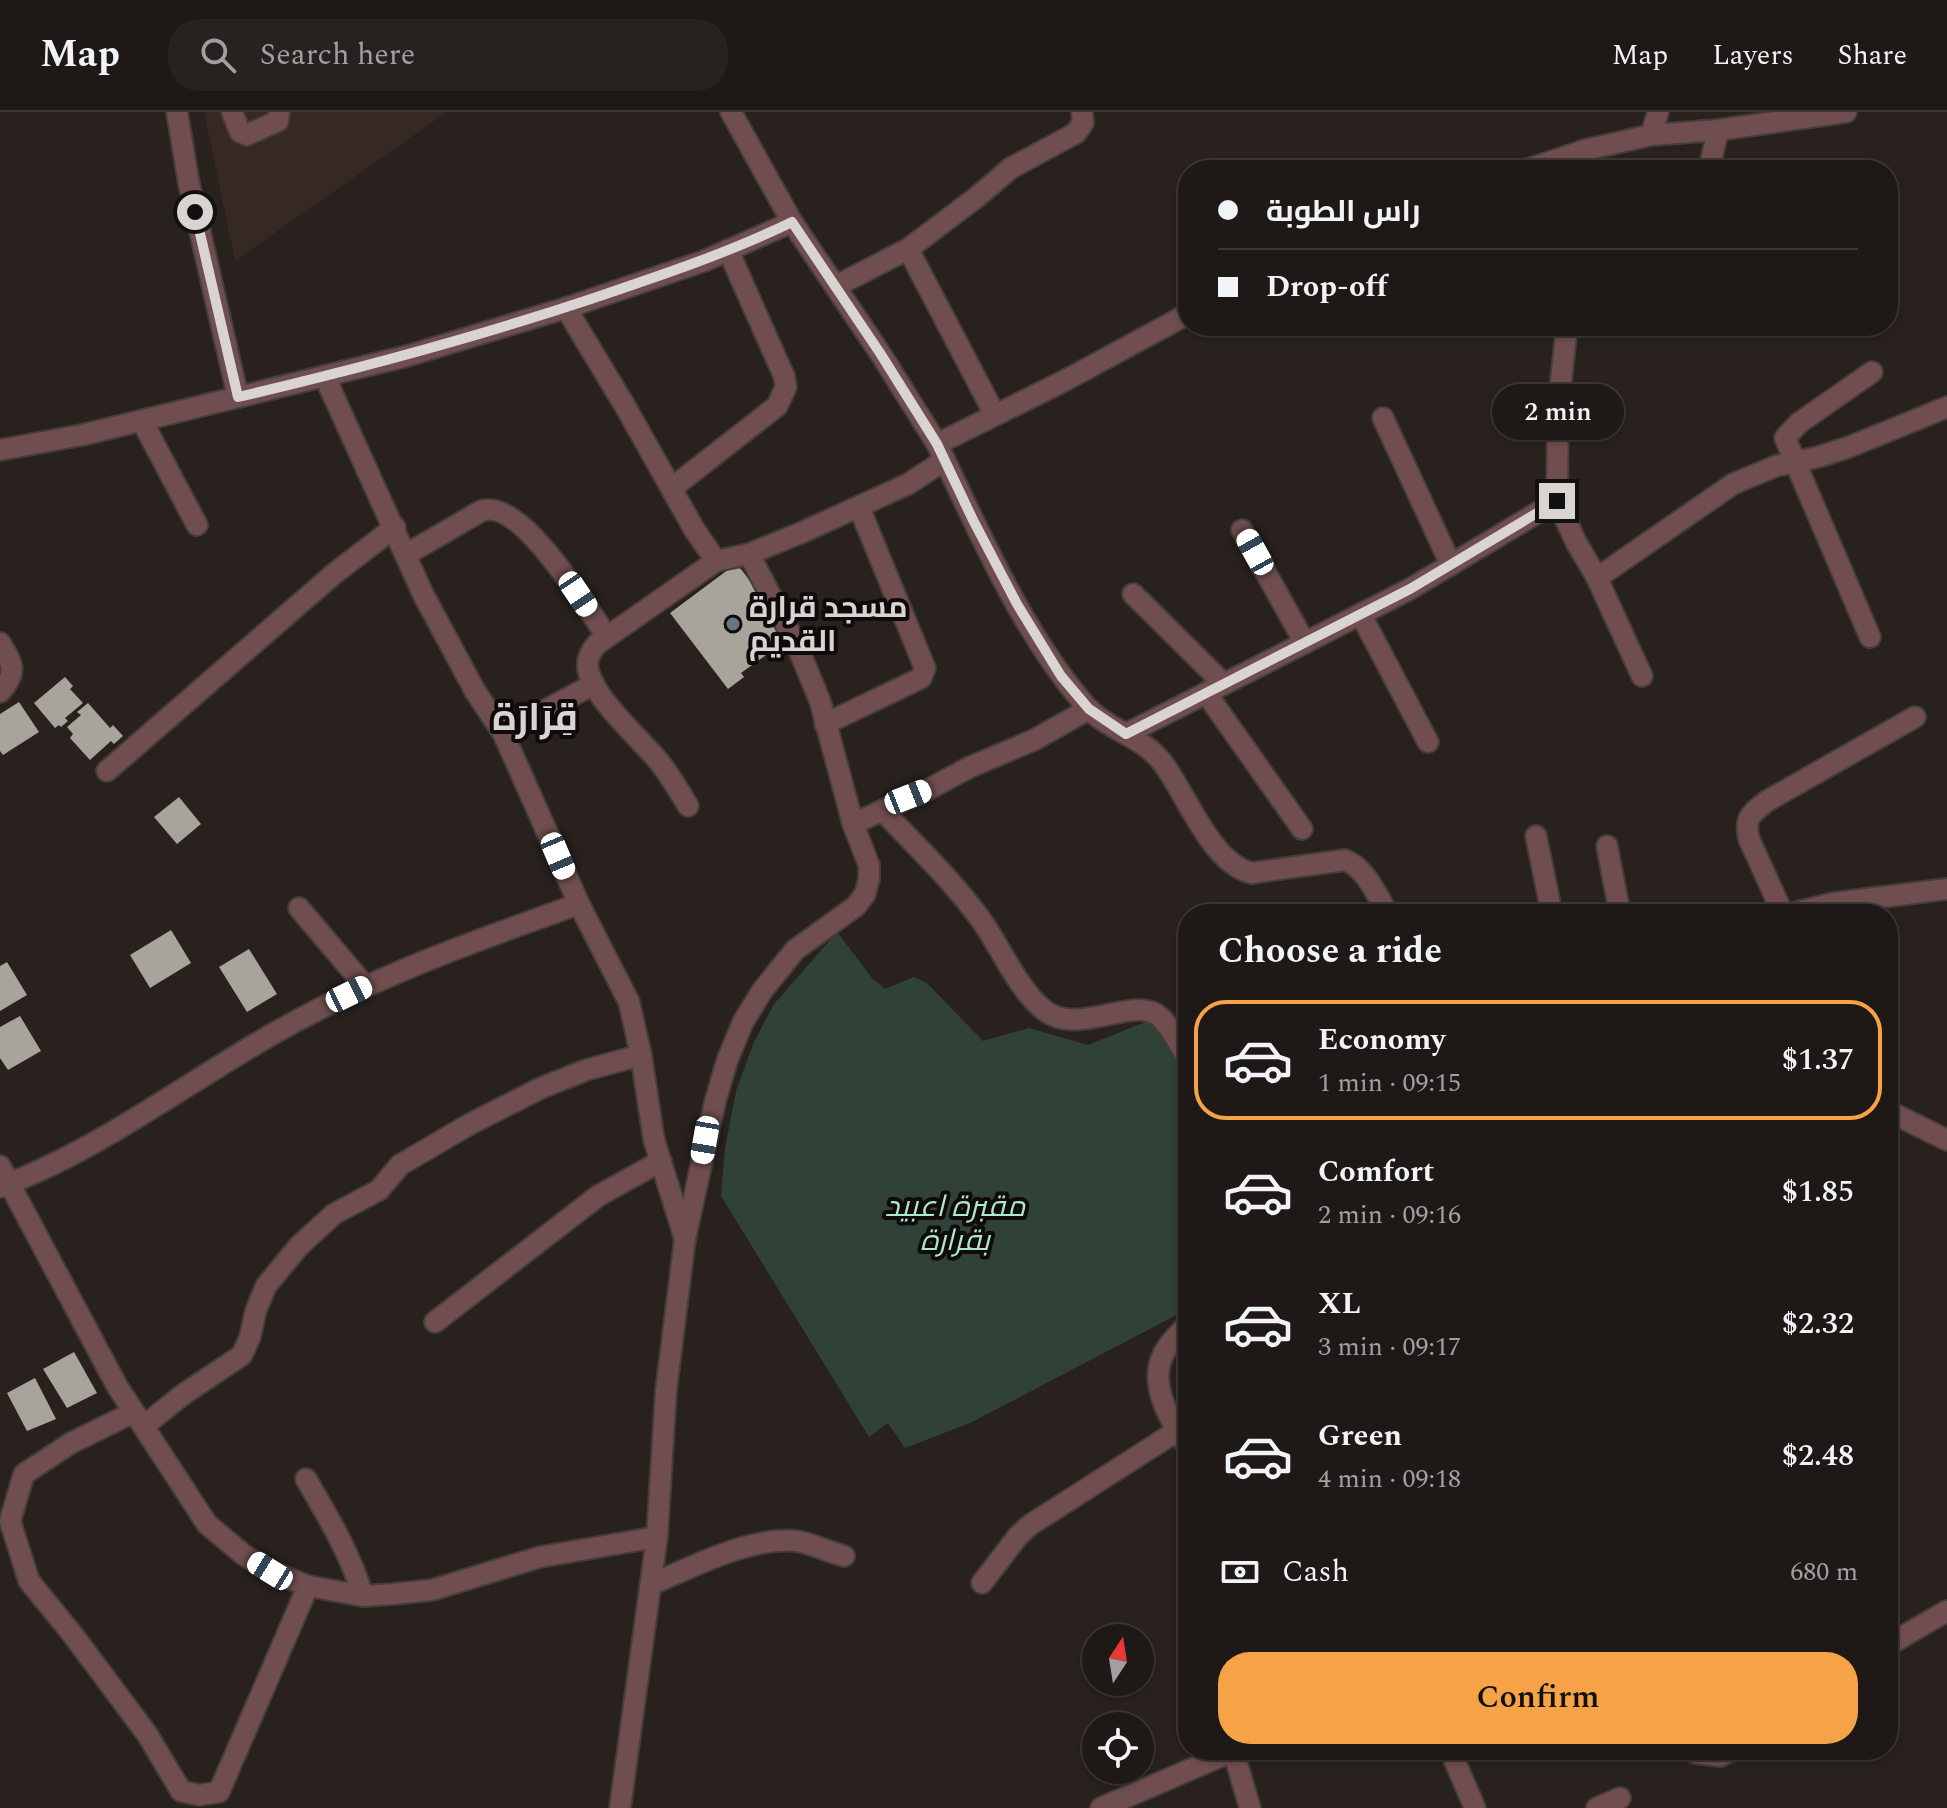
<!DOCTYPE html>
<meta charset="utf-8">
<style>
body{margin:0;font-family:Spectral,Cairo,serif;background:#26221f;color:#f1f3f6;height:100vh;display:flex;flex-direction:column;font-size:30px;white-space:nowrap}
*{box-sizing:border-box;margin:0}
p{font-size:26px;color:#a1a0a1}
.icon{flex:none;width:44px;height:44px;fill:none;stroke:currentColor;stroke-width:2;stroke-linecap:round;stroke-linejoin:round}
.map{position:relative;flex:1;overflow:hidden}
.panel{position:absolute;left:1178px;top:792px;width:720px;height:856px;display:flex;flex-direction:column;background:#1e1916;border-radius:32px;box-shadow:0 2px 6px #0004,0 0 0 2px #3c3835}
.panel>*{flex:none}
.hud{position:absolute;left:1178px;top:48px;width:720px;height:176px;border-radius:32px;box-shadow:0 2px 6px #0004,0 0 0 2px #3c3835;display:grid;align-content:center;height:176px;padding:0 40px;background:#1e1916}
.needle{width:52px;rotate:12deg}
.tools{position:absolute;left:1082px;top:1512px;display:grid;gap:16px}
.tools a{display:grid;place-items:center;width:72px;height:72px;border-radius:50%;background:#1e1916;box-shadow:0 2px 6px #0004,0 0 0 2px #3c3835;font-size:40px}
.end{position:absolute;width:36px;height:36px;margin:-18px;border:10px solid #d9d3d1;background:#111;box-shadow:0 0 0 4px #111}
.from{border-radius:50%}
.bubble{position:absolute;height:56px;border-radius:28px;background:#1e1916;box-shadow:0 2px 6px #0004,0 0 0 2px #3c3835;font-size:26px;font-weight:600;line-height:56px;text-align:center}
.car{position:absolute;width:24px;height:48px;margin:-24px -12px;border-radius:10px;box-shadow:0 0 6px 2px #0007;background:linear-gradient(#fff 24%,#345 0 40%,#fff 0 76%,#345 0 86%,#fff 0)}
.hud b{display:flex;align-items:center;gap:28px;height:76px;font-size:30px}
.hud b+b{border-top:2px solid #3c3835}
.hud i{width:20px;height:20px;background:#f1f3f6}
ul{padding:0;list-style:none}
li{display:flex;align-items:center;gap:24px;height:120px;margin:0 16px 12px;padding:0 24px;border:4px solid transparent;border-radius:32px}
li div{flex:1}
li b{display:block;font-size:30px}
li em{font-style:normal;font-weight:600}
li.selected{border-color:#f5a346}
li>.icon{width:72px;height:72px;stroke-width:1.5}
h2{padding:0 40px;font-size:36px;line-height:96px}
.pay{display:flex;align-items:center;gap:20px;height:88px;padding:0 40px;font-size:30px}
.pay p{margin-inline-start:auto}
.primary-button{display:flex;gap:16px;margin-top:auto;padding:16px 40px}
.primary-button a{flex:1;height:92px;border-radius:32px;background:#f5a346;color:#111;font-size:32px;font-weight:600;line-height:92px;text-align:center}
header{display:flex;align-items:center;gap:48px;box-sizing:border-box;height:112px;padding:0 40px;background:#1e1916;border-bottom:2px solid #3c3835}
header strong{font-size:38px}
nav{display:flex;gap:44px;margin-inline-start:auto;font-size:28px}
.search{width:560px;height:72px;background:#26221f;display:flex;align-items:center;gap:20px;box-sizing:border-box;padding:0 28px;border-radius:32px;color:#a1a0a1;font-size:30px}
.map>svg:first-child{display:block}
</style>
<header>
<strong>Map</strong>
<div class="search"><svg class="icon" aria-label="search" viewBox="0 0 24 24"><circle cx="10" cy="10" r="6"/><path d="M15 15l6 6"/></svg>Search here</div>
<nav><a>Map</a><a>Layers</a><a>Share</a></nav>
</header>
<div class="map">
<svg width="1947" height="1696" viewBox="0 0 1947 1696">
<rect width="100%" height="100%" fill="#28211e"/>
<polygon fill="#362823" points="204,0 447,0 235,149"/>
<polygon fill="#304138" points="837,820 872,866 885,877 914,865 927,871 983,929 1029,916 1088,933 1150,908 1188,958 1188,1197 970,1311 905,1336 888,1311 869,1325 721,1084 725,1036 736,979 754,930 774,892"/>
<g fill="#a8a39b">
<polygon points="733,454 741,457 791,525 741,561 744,565 728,577 670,501"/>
<polygon points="65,565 73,574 70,577 83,591 65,606 68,609 61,615 59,613 55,616 34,591"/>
<polygon points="19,590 39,620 3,643 0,639 0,602"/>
<polygon points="88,591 110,616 113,613 123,624 114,632 111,629 90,648 70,626 73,622 67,615 81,603 77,600"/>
<polygon points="179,685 201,712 177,732 154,705"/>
<polygon points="171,818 191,851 150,876 130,843"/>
<polygon points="249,837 277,882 247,900 219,855"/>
<polygon points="7,850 27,883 0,899 0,854"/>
<polygon points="20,904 41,939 8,958 0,946 0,915"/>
<polygon points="74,1240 97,1281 67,1296 43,1257"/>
<polygon points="35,1266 56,1307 27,1319 7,1281"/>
</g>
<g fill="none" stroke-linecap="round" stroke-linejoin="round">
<g stroke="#443d3b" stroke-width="24">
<g id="minor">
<polyline points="177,0 189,72 238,285"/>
<polyline points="232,0 240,20 247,23 278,9 279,0"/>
<polyline points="731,0 792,110 880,241 937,332 1064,269 1188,202"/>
<polyline points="1651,23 1658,0"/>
<polyline points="1526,58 1585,38 1651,23 1718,18 1846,0"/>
<polyline points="1709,58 1718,18"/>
<polyline points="908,137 995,303"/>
<polyline points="836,174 908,137 977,85 1011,56 1076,21 1083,11 1082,0"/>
<polyline points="566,196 625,294 694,417 716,449"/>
<polyline points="1567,214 1558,296 1557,389 1576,430 1597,466 1642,564"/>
<polyline points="325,265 423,482 475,579 503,621 579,792 629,890 641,943 654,1028 685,1127"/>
<polyline points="1383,306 1451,453"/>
<polyline points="142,309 197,413"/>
<path d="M937,332c43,89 82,183 147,260 21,25 58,32 78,58 24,31 49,102 90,111l93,-13c21,8 32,36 43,54"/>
<polyline points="0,338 82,323 407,244 566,196 704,149 792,110"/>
<polyline points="672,376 777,294 786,275 784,264 728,138"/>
<polyline points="1242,418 1305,531"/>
<path d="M407,442l74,-43c39,-15 107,98 126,126"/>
<polyline points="1597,466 1733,372 1776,354 1818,345 1849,335 1947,295"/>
<polyline points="1133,482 1224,572"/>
<polyline points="1361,503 1428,630"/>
<polyline points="1870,525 1785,326 1799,311 1872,260"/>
<path d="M0,531c13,21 18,29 0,49"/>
<polyline points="1206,581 1302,717"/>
<polyline points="825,612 921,566 925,556 859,395"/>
<polyline points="503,621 594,572"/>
<polyline points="1126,622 1410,477 1557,389"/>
<polyline points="107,659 335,461 395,415"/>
<path d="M688,694c-10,-17 -20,-34 -32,-48 -20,-23 -58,-56 -67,-85 -4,-10 1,-21 8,-29l119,-83 33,-7 54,-22 105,-48 37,-24"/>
<path d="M883,699c33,35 70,70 98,109 21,29 35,67 63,90 35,28 92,-17 117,8 11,11 19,28 27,41"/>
<polyline points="853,712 931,676 970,655 1034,628 1089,597"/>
<polyline points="1536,724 1552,802"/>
<polyline points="1607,734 1620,802"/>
<polyline points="299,796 365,874"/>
<path d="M1783,802l-34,-75c-5,-22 2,-25 18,-38l148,-84"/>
<polyline points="1790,802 1834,791 1947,777"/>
<polyline points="1888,999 1947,1028"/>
<polyline points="0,1054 117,1274 207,1412 244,1443 270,1459 308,1474 363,1484 393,1482 432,1478 540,1445 657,1425"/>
<path d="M0,1075c97,-36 182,-101 271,-152 97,-56 203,-94 308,-131"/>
<polyline points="435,1210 598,1084 661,1049"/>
<path d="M1188,1212c-7,8 -15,15 -21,24 -22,32 2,71 21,99"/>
<polyline points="134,1300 71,1331 24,1362 10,1409 29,1469 73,1523 147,1622 181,1679 199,1683 219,1680 308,1474"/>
<polyline points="144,1314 181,1284 242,1243 250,1225 256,1198 266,1174 299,1134 334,1102 379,1078 400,1053 470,1012 541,976 586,958 641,943"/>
<path d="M306,1367c22,38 44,74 57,117"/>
<polyline points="982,1471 1018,1424 1030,1413 1177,1319"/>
<path d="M652,1472c41,-17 99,-48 144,-43 15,2 32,11 48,15"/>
<polyline points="1888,1533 1947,1499"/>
<polyline points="1233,1638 1250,1696"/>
<polyline points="1450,1638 1475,1696"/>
<polyline points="1694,1638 1696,1641 1720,1644 1733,1638"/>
<polyline points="620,1696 657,1425 666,1279 685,1127 715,990 727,949 743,910 762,879 795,838 856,794 865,782 869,767 869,753 853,712 820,589 798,536 749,442"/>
<polyline points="1101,1696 1233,1639"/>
<polyline points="1597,1696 1620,1686"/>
</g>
</g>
<use href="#minor" stroke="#704d4e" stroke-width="20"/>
</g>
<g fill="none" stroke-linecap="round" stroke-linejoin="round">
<path stroke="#d9d3d1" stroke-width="10" d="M195,100l43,185c120,-28 239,-60 356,-99 68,-23 134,-45 198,-76l88,131 57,91 36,76 44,84 44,72 28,33 37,25 284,-145 147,-88"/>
</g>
<circle fill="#6b7280" stroke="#0f0b0a" stroke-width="3" cx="733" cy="512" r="8"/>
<g text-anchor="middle" stroke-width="8" stroke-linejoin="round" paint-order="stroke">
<g font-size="30" font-weight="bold" fill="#d9d3d1" stroke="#0f0b0a" text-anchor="start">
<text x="749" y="505">مسجد قرارة<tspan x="749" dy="34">القديم</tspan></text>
</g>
<g font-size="30" font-style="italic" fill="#ade9c8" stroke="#0f0b0a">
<text x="955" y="1104">مقبرة اعبيد<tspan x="955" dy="34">بقرارة</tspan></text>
</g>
<g font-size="38" font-weight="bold" fill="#d9d3d1" stroke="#0f0b0a">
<text x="535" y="618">قِرَارَة</text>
</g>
</g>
</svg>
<div class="tools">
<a><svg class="needle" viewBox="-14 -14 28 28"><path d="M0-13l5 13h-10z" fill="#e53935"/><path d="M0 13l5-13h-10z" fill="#a1a0a1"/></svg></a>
<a><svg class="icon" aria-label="locate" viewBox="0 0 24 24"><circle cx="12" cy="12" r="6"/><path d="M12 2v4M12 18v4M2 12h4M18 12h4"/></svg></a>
</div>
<i class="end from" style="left:195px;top:100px"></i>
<i class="end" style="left:1557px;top:389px"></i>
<div class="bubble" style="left:1492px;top:272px;width:132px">2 min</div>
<i class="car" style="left:1255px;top:440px;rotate:331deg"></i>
<i class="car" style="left:578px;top:482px;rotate:146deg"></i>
<i class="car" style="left:908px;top:685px;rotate:68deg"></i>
<i class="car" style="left:558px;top:744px;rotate:157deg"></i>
<i class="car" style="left:349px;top:882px;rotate:64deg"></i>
<i class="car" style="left:705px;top:1028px;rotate:190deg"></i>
<i class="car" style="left:270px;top:1459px;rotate:302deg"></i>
<div class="hud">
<b><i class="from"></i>راس الطوبة</b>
<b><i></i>Drop-off</b>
</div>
<section class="panel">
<h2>Choose a ride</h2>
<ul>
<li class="selected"><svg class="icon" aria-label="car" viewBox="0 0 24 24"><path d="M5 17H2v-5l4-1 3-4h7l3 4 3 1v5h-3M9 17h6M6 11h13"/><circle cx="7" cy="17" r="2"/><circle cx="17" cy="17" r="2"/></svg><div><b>Economy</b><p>1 min · 09:15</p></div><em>$1.37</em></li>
<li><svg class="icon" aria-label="car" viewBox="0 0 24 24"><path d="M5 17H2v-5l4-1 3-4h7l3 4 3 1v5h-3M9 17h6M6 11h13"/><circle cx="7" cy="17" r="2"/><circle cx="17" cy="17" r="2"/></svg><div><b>Comfort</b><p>2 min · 09:16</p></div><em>$1.85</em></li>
<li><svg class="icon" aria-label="car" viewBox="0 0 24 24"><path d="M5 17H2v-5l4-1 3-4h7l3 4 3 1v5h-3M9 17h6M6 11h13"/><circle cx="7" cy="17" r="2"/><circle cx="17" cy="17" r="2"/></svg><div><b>XL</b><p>3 min · 09:17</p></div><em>$2.32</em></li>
<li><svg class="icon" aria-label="car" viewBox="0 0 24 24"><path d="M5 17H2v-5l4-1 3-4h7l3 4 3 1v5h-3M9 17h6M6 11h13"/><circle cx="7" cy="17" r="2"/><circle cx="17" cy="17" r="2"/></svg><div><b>Green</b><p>4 min · 09:18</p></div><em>$2.48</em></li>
</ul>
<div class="pay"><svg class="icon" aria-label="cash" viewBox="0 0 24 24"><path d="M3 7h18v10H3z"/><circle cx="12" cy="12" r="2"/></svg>Cash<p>680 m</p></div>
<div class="primary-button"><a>Confirm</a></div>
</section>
</div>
